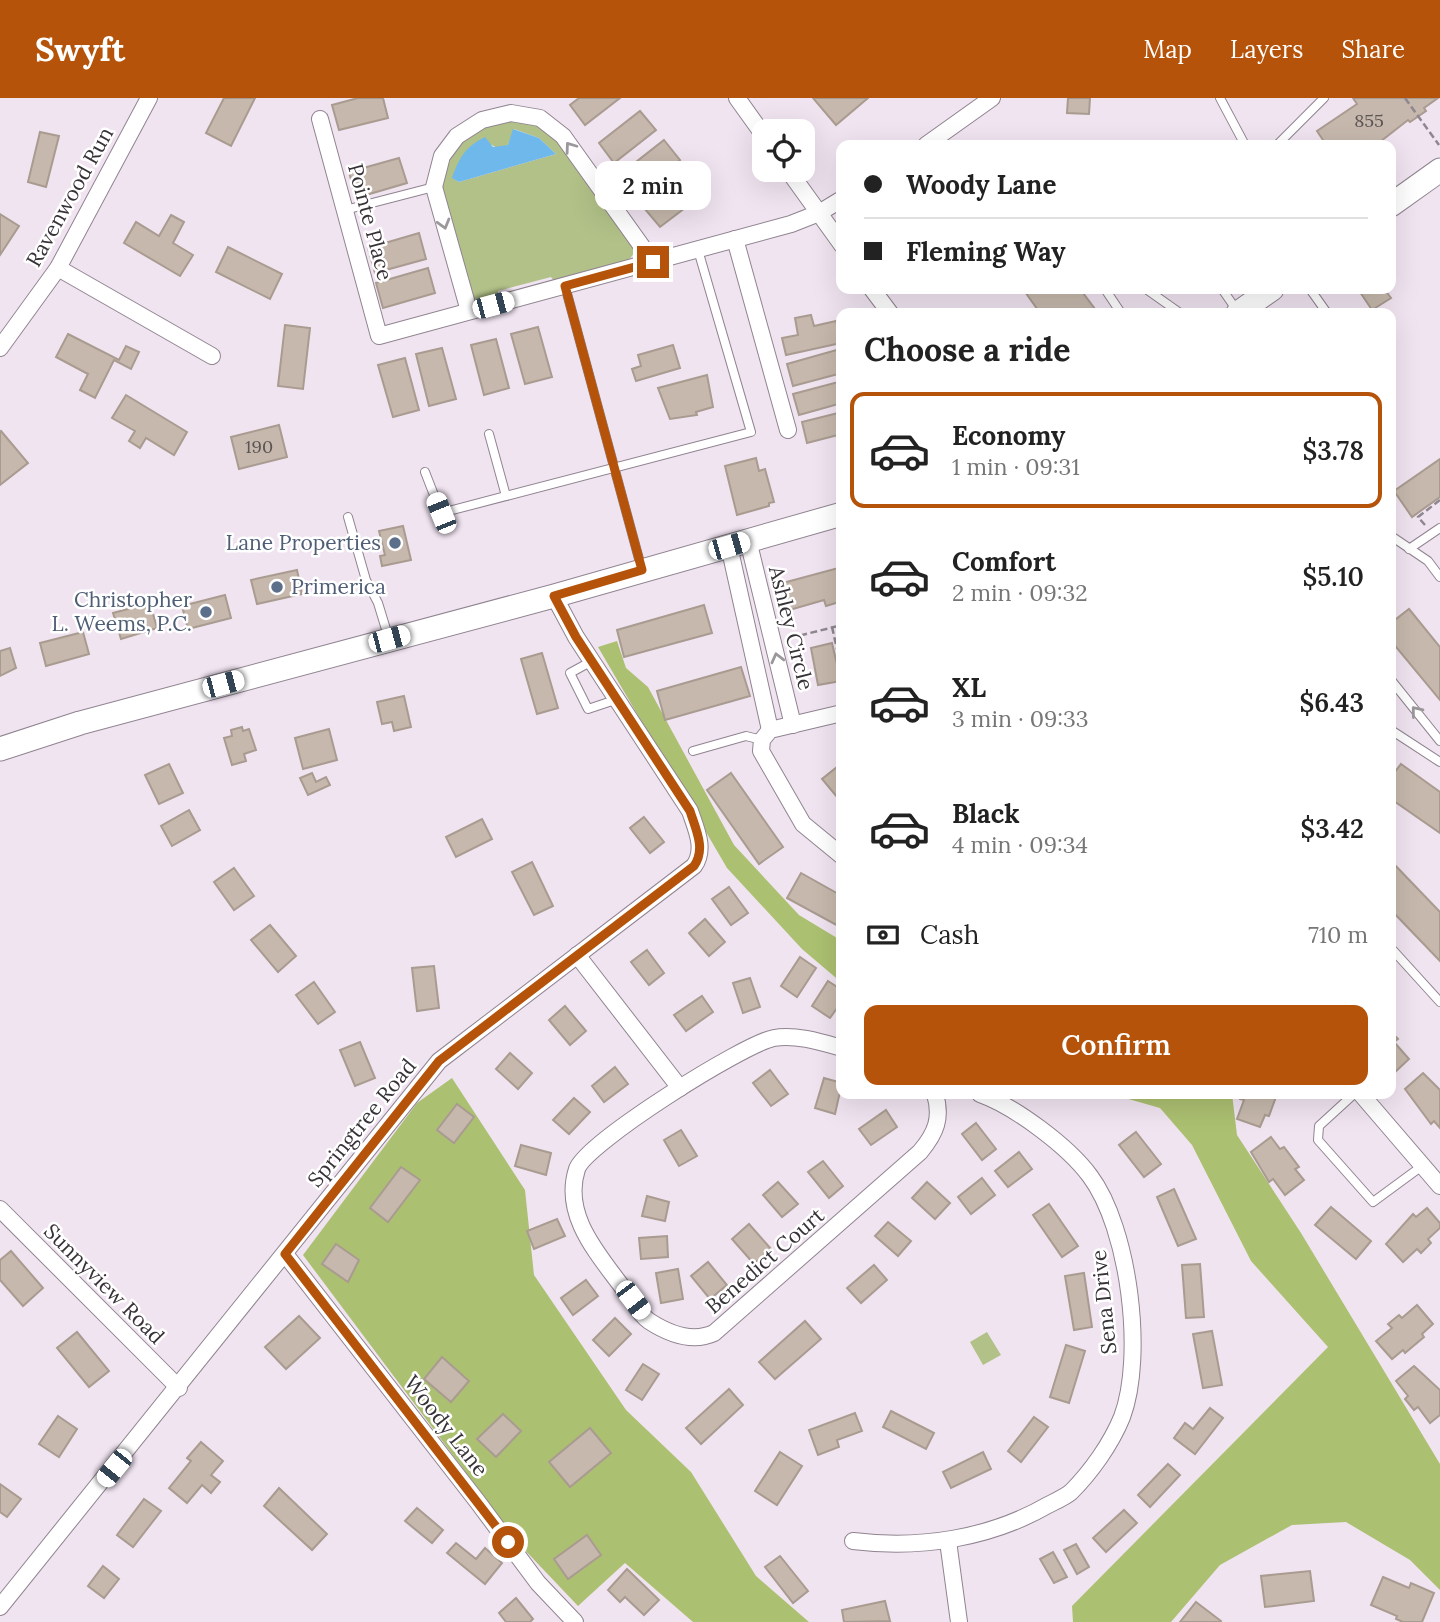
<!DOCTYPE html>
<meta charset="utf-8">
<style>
body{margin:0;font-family:Lora,serif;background:#f6f6f6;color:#222;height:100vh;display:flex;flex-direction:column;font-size:26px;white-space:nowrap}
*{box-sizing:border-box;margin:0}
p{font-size:23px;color:#767676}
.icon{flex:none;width:38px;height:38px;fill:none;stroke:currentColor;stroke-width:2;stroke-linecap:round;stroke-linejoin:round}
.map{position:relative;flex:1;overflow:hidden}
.side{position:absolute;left:836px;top:210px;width:560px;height:791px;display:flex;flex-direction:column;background:#fff;border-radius:14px;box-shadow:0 7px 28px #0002}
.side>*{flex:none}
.banner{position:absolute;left:836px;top:42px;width:560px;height:154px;border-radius:14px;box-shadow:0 7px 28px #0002;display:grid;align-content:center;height:154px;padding:0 28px;background:#fff}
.controls{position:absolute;left:752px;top:21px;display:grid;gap:14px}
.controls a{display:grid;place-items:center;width:63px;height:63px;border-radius:14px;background:#fff;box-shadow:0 7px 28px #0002;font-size:35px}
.end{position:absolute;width:32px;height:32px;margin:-16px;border:9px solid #b45309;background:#fff;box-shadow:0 0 0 4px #fff}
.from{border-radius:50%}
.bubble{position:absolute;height:49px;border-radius:14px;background:#fff;box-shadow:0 7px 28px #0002;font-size:23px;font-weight:600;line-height:49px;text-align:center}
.car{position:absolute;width:21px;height:42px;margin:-21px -10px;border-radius:9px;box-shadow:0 0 5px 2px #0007;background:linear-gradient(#fff 24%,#345 0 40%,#fff 0 76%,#345 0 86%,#fff 0)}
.banner b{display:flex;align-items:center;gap:24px;height:66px;font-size:26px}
.banner b+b{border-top:2px solid #e0e0e0}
.banner i{width:18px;height:18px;background:#222}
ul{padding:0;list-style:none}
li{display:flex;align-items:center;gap:21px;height:116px;margin:0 14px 10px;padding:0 14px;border:4px solid transparent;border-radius:14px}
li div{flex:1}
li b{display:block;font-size:26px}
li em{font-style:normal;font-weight:600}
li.active{border-color:#b45309}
li>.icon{width:63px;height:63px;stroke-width:1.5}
h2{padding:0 28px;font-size:32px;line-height:84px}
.pay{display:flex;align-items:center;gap:18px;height:77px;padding:0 28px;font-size:26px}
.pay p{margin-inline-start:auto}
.cta{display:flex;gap:14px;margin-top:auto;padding:14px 28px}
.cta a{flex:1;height:80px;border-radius:14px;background:#b45309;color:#fff;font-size:28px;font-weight:600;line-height:80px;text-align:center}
header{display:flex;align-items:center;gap:42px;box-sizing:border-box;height:98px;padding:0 35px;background:#b45309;color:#fff}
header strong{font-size:33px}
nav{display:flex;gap:38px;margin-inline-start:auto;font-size:24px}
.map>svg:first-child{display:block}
</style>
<header>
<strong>Swyft</strong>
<nav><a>Map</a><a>Layers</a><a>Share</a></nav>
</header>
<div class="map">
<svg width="1440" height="1524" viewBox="0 0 1440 1524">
<rect width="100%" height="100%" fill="#f0e4f1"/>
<g fill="#b2c188" fill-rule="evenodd">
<path d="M511,22l24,4 18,12 84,113 -8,11 -75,21 -3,-4 -53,14v5l-23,5 -3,-2c-6,-21 -32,-100 -31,-115 5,-41 34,-57 70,-64zM514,31l25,9 17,16 -97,28 -6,-4 37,-34 9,5 9,-4z"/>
<polygon points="987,1234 1001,1257 983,1267 970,1244"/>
</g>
<g fill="#acc071">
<polygon points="617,543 626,570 648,589 734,747 799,817 842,843 842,885 802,851 727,770 598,549"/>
<polygon points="452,980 525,1092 534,1177 626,1312 691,1374 756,1478 809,1524 693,1524 625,1465 578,1508 521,1448 303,1157 417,1005"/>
<polygon points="1111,996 1232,996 1237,1037 1301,1135 1440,1366 1440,1492 1410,1462 1346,1424 1292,1427 1220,1467 1171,1524 1073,1524 1072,1508 1328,1249 1251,1163 1192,1047 1160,1010"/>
</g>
<path fill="#6eb8ec" d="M513,31l26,9 17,16 -97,28 -7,-4c7,-20 13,-31 33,-41l8,10 15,-2z"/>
<g fill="#c6b8ac" stroke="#a99b90" stroke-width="2">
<polygon points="224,0 255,0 231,48 206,35"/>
<polygon points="358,0 383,0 388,20 339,32 332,7"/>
<polygon points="579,0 620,0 585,27 570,7"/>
<polygon points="813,0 868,0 836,27"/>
<polygon points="1068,0 1090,0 1089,16 1067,15"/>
<polygon points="1353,0 1438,0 1424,10 1426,13 1410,24 1408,22 1376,47 1323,47 1325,45 1317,33 1357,6"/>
<polygon points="640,13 656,32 614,65 599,45"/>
<polygon points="40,34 59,38 46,89 28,84"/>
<polygon points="664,42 680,62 638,95 622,75"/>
<polygon points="399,60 407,85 356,100 349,74"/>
<polygon points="686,77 702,97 660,129 644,110"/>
<polygon points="0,116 19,128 0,157"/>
<polygon points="171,117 184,124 173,145 193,157 180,178 124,145 136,124 159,138"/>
<polygon points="419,135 426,161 375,175 368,150"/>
<polygon points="228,149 282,176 270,201 216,174"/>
<polygon points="428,170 435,195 383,210 376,185"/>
<polygon points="1023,191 1080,191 1098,215 1040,215"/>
<polygon points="1358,191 1384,191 1391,200 1372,212"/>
<polygon points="811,217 814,228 836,223 841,245 786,257 782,240 798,237 795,220"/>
<polygon points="285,227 310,230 303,291 278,288"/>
<polygon points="538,229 552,279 525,286 511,236"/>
<polygon points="68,236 119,262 126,248 139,254 131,271 114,262 95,300 80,292 88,276 56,259"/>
<polygon points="496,241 509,290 484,297 471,247"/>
<polygon points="673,247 680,270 636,283 632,271 641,268 638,257"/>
<polygon points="442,250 456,301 429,308 416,256"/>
<polygon points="840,251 842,275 793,288 787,266"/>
<polygon points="405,260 419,312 393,319 378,267"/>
<polygon points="707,277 713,309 696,314 697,317 670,321 658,290"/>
<polygon points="842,283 842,305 799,317 793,296"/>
<polygon points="126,297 187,334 174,357 146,340 140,350 129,343 135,333 112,320"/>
<polygon points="842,314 842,336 807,345 802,324"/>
<polygon points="279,327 287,359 239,371 231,339"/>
<polygon points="1,333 28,365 0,387 0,334"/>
<polygon points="756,360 759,373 765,371 774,404 769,405 769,408 737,417 725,368"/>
<polygon points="1440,361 1440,399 1412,419 1394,393"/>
<polygon points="403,428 411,462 382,468 380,458 385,457 379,433"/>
<polygon points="842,469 842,499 838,500 839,504 826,508 824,502 786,513 779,486"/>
<polygon points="297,472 302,496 257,506 251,482"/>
<polygon points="225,497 231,520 188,531 182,508"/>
<polygon points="150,505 157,530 121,541 113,515"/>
<polygon points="704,507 712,535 624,559 617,532"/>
<polygon points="1409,511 1440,549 1440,602 1391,543 1391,525"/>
<polygon points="83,534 89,556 46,568 40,545"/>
<polygon points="832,545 841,583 818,587 811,550"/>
<polygon points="10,550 16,570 0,578 0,553"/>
<polygon points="542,555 558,610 537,616 521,561"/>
<polygon points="741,569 750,598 665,622 657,593"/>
<polygon points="404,598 411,629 394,633 392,624 382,626 377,604"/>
<polygon points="242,629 243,633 249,631 256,652 244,656 246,663 232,667 224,640 232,638 231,632"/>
<polygon points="329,631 337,662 303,671 295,640"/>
<polygon points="842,665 842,705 822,681"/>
<polygon points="169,666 183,695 159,706 145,677"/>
<polygon points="1401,666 1440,694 1440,735 1391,701 1391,679"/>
<polygon points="312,675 316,684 326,679 330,687 308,697 300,680"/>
<polygon points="731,675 783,749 759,766 707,692"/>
<polygon points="189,712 200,732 172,748 161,728"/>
<polygon points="644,719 664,744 650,755 630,730"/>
<polygon points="482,721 492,741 456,759 446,739"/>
<polygon points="1391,763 1440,814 1440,863 1391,812"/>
<polygon points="532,764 553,808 534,817 512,774"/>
<polygon points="234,770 254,798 234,812 214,784"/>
<polygon points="801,775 842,798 842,830 787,800"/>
<polygon points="729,789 748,815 731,827 712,801"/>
<polygon points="705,821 725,844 709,858 689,835"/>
<polygon points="270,827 296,858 278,874 251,842"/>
<polygon points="647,852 664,875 649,887 631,864"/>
<polygon points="800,859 816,870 797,899 781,888"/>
<polygon points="434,868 439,910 417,913 412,870"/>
<polygon points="750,880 760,909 743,915 733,885"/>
<polygon points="828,883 842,892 842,903 830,920 812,908"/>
<polygon points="314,884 335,914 318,926 296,897"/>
<polygon points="702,898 713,914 686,933 674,917"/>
<polygon points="565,908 586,933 570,947 549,922"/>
<polygon points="1391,934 1398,941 1394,944 1409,961 1393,976"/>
<polygon points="360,944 375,980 355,988 340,952"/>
<polygon points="510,955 532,975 518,991 496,971"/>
<polygon points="615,969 628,986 604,1004 592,988"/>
<polygon points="770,972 788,996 771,1008 753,985"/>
<polygon points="1423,975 1440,992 1440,1030 1434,1023 1431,1026 1405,991"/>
<polygon points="824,980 842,985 835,1016 815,1010"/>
<polygon points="1241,996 1277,996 1269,1018 1265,1017 1260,1029 1237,1021 1244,1002 1240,1001"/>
<polygon points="574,1000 590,1014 569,1036 553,1022"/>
<polygon points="457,1006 474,1019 454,1045 437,1032"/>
<polygon points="886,1012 897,1029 871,1047 859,1031"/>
<polygon points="976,1025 996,1051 982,1062 962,1036"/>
<polygon points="681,1032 697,1058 679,1068 664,1042"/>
<polygon points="1136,1034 1161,1066 1144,1079 1119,1047"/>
<polygon points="1271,1039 1280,1051 1284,1049 1299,1069 1295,1071 1304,1082 1285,1097 1273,1081 1269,1084 1251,1054"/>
<polygon points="521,1047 551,1055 546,1077 515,1068"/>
<polygon points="1019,1054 1032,1071 1008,1089 995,1073"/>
<polygon points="823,1063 843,1088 829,1100 808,1074"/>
<polygon points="401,1069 420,1082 388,1124 370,1110"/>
<polygon points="982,1080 995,1097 971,1116 958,1099"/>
<polygon points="778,1084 798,1106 782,1119 763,1097"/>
<polygon points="927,1084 950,1105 935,1121 912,1100"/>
<polygon points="1174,1091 1196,1141 1178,1148 1157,1099"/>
<polygon points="647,1098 669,1104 665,1123 642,1118"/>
<polygon points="1049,1106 1078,1148 1062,1159 1033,1117"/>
<polygon points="1331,1109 1371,1143 1356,1161 1315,1127"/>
<polygon points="1427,1110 1440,1125 1440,1130 1428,1141 1431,1145 1421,1155 1417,1151 1403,1164 1386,1146 1413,1116 1416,1119"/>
<polygon points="557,1121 565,1138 534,1151 527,1133"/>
<polygon points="888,1124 911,1143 898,1158 875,1138"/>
<polygon points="749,1126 771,1151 754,1166 732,1141"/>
<polygon points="667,1138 668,1159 641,1161 639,1140"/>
<polygon points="336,1146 359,1162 348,1184 322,1166"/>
<polygon points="11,1153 43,1190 23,1208 0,1182 0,1162"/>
<polygon points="708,1164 727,1187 710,1201 691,1178"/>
<polygon points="1200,1166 1204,1219 1186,1220 1182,1167"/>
<polygon points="874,1167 887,1182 861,1205 847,1190"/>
<polygon points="678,1171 683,1201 661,1205 656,1175"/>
<polygon points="1084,1175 1092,1229 1074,1232 1065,1178"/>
<polygon points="586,1182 598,1198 573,1217 561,1200"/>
<polygon points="1417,1207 1433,1226 1422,1236 1424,1239 1405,1255 1403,1252 1392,1261 1376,1243 1392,1230 1388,1226 1399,1217 1402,1220"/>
<polygon points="299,1218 320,1240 286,1271 265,1249"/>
<polygon points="615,1220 631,1236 609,1258 593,1242"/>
<polygon points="805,1223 821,1241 775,1281 759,1264"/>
<polygon points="1212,1233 1222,1287 1203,1290 1193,1236"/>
<polygon points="77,1234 109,1273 89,1289 57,1250"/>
<polygon points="1066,1247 1085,1253 1069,1305 1050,1299"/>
<polygon points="442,1259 469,1283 451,1304 424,1281"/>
<polygon points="643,1266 659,1276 642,1302 626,1292"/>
<polygon points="1414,1268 1440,1292 1440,1317 1430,1325 1418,1309 1414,1312 1405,1301 1408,1298 1396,1283"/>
<polygon points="729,1291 743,1307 701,1346 686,1330"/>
<polygon points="1210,1310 1223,1320 1195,1356 1174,1340 1185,1325 1193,1331"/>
<polygon points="891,1313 934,1335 926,1351 883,1329"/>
<polygon points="855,1315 862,1333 837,1342 839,1349 818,1357 809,1332"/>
<polygon points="503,1316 521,1333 496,1359 477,1341"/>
<polygon points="58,1318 77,1331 59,1359 39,1346"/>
<polygon points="1034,1319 1048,1329 1021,1364 1008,1353"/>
<polygon points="590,1330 611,1355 570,1389 549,1364"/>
<polygon points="201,1344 223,1363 211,1377 220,1384 211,1395 202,1387 187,1405 169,1390 191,1363 187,1360"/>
<polygon points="780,1354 802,1368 777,1407 755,1393"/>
<polygon points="983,1354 991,1371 951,1390 943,1374"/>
<polygon points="1168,1366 1180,1377 1150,1409 1138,1397"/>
<polygon points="0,1386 21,1401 7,1419 0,1414"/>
<polygon points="279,1390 327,1436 312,1452 264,1408"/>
<polygon points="144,1401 161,1413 133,1449 117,1437"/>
<polygon points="417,1410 443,1432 432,1445 405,1423"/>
<polygon points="1124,1412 1137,1425 1106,1454 1093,1440"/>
<polygon points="587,1437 601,1457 568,1481 554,1461"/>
<polygon points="456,1445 476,1461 485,1450 502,1465 485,1486 447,1455"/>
<polygon points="1076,1446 1089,1469 1077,1476 1064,1452"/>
<polygon points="1053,1454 1067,1479 1054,1485 1040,1461"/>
<polygon points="780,1458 808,1493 793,1505 765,1469"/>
<polygon points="103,1468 119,1481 104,1500 88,1488"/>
<polygon points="627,1471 659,1502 644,1517 625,1499 620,1504 608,1492"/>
<polygon points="1310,1473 1314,1503 1265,1509 1261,1478"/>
<polygon points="1383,1479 1409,1490 1411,1485 1434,1495 1422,1524 1403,1524 1396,1521 1397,1518 1371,1507"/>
<polygon points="516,1500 533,1521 530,1524 506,1524 499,1515"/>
<polygon points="885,1503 890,1523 844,1524 842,1512"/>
<polygon points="1196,1504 1221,1523 1220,1524 1180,1524"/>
</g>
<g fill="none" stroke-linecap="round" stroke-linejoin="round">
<g stroke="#908491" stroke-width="10">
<g id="lane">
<polyline points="1220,0 1245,47"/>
<polyline points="1277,47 1324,0"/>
<polyline points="345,112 434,89"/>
<polyline points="565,188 642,472"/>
<polyline points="1105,191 1121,215"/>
<polyline points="1146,191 1180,215"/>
<polyline points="1222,191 1238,214"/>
<polyline points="1310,191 1327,215"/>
<polyline points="489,336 506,398"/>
<polyline points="425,374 441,415 751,334 698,152"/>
<polyline points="348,419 366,482 378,505 389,541"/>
<polyline points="1391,438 1428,463 1440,479"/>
<polyline points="1409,451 1440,430"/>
<polyline points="592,563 570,575 588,611 618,601"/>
<polyline points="1391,582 1440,643"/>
<polyline points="1391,632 1440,664"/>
<polyline points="693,653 746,638 762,642"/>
<polyline points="1391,850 1440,904"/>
<polyline points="1354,996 1319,1028 1318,1042 1373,1104 1422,1068"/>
</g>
</g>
<g stroke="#908491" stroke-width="18">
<g id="street">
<polyline points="737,0 765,39"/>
<polyline points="320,21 379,238 791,126 819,115 842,101"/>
<polyline points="926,47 992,0"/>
<polyline points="788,72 842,147"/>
<polyline points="735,141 788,332"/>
<polyline points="58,170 212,258"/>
<polyline points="872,191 890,215"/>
<polyline points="469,213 434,89 442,58 457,38 482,22 511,15 540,20 563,38 653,164"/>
<polyline points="0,250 58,170 149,0"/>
<polyline points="748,442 793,627"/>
<polyline points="729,448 770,632"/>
<polyline points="842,615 770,632 762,642 761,653 803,726 842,758"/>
<polyline points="577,857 680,990"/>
<path d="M842,950c-21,-6 -47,-14 -68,-10 -31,6 -188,105 -197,131 -15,46 21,85 46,119 8,10 16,26 26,33 20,13 43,22 65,12l206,-181c16,-19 22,-34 15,-58"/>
<polyline points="1361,996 1440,1088"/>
<polyline points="0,1111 179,1290"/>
<polyline points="285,1156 477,1403 538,1485 575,1524"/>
<path d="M853,1443c67,8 136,-2 195,-36 8,-4 17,-8 23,-13 20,-20 40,-48 51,-75 23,-61 7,-189 -32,-241 -22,-30 -76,-70 -110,-82"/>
<polyline points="948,1443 959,1524"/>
<path d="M0,1509l439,-546 255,-195c12,-17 2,-37 -4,-55l-114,-174 -22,-41"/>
</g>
</g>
<g stroke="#908491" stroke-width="25">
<g id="secondary">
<polyline points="1391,107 1440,72"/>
<polyline points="1238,215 1272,191"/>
<polyline points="0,651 80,625 554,498 842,416"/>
</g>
</g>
<g stroke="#8f8790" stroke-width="2.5" stroke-dasharray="7 3.5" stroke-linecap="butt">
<polyline points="1405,0 1439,47"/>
<polyline points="1425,427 1418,419 1440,402"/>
<polyline points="832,529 842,573"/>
<polyline points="790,540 842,527"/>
</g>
<use href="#lane" stroke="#fff" stroke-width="8"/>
<use href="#street" stroke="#fff" stroke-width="16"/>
<use href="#secondary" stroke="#fff" stroke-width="23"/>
</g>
<defs><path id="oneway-chevron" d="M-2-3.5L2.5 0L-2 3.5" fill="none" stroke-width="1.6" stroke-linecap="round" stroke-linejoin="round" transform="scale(1.75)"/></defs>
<g stroke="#9b989b">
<use href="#oneway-chevron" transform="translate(570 49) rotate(-126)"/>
<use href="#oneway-chevron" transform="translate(444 126) rotate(74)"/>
<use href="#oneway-chevron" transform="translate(777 560) rotate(-104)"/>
<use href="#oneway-chevron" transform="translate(1416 613) rotate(-129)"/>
</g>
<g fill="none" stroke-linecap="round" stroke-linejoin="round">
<path stroke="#b45309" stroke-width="9" d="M508,1444l-223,-288 154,-193 255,-195c12,-17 2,-36 -4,-55l-114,-174 -22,-41 88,-26 -77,-284 88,-24"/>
</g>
<g fill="#5c6f8a" stroke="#fff" stroke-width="2.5">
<circle cx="395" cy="445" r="7"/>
<circle cx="277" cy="489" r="7"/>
<circle cx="206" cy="514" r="7"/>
</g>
<g text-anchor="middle" stroke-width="5" stroke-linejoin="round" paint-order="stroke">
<g font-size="18" fill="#5b5454">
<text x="1369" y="29">855</text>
<text x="259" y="355">190</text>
</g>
<g font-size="21" fill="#373237" stroke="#fff">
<text transform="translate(70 99) rotate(-61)" y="7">Ravenwood Run</text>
<text transform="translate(370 124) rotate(75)" y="7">Pointe Place</text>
<text transform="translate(791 530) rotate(76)" y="7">Ashley Circle</text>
<text transform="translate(362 1025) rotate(-51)" y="7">Springtree Road</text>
<text transform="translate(765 1163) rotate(-41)" y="7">Benedict Court</text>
<text transform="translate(104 1186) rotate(45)" y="7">Sunnyview Road</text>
<text transform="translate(1104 1204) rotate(-96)" y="7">Sena Drive</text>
<text transform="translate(446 1328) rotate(52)" y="7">Woody Lane</text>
</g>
<g font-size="21" fill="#4e5e75" stroke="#fff" text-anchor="end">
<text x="381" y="452">Lane Properties</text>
<text x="291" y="496" text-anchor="start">Primerica</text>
<text x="192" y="509">Christopher<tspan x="192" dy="24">L. Weems, P.C.</tspan></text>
</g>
</g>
</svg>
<div class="controls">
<a><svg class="icon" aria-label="locate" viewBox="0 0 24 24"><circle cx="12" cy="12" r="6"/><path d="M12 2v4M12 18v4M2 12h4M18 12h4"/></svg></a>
</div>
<i class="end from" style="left:508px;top:1444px"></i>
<i class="end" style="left:653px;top:164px"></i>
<div class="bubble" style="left:595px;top:63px;width:116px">2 min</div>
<i class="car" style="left:493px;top:207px;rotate:75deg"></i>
<i class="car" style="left:441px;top:415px;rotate:338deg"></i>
<i class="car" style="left:729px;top:448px;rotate:74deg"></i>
<i class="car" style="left:389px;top:541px;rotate:75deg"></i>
<i class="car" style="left:223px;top:586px;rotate:75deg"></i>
<i class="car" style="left:633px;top:1202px;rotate:143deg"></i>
<i class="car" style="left:114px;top:1370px;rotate:219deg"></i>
<div class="banner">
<b><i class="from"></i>Woody Lane</b>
<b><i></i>Fleming Way</b>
</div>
<section class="side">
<h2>Choose a ride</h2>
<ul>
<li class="active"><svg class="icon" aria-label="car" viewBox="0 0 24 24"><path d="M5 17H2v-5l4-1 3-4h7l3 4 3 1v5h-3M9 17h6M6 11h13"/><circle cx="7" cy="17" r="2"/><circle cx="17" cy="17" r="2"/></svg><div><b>Economy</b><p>1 min · 09:31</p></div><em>$3.78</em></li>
<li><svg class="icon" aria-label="car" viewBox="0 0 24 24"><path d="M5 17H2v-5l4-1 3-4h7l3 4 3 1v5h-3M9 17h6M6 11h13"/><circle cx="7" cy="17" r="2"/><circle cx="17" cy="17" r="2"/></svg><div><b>Comfort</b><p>2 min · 09:32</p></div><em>$5.10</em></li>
<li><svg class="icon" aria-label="car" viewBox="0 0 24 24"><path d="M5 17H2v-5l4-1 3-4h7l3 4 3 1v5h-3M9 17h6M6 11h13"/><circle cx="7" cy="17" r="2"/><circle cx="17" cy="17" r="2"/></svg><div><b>XL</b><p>3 min · 09:33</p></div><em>$6.43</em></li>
<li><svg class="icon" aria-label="car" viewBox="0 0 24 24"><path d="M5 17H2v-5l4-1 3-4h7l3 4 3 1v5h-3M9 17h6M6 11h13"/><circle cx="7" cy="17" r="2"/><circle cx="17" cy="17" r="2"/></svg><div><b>Black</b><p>4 min · 09:34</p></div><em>$3.42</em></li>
</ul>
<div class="pay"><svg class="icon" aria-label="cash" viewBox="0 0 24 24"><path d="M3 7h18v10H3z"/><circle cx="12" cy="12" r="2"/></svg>Cash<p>710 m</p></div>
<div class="cta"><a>Confirm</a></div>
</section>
</div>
